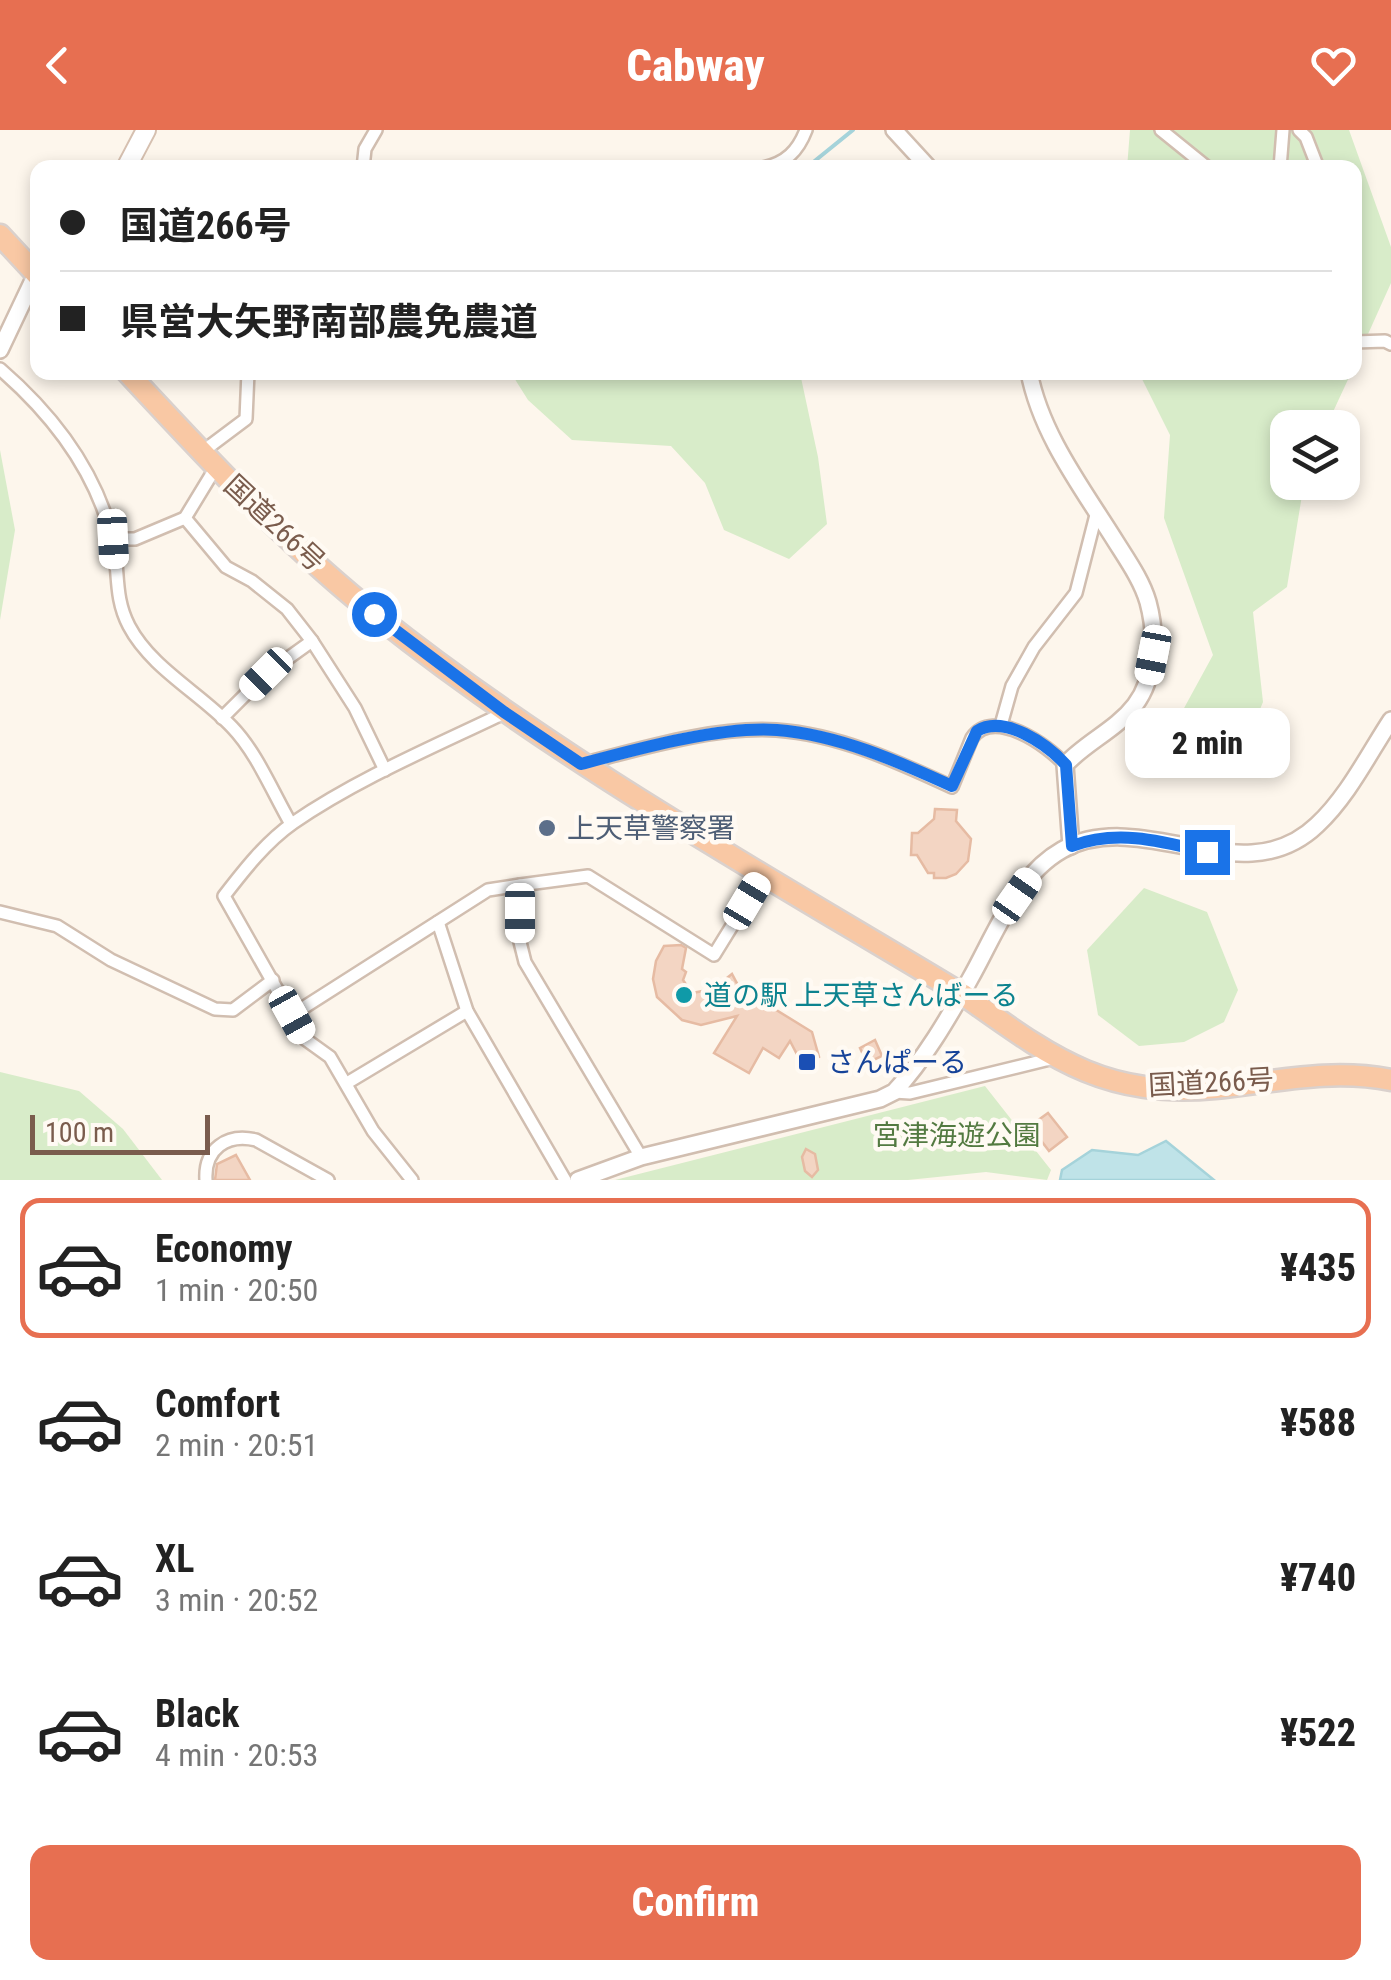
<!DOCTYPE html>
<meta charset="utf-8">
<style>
body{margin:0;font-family:"Roboto Condensed","Noto Sans JP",sans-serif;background:#f6f6f6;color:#222;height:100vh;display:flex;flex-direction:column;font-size:38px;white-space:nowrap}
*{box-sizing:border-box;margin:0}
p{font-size:32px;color:#767676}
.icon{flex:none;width:55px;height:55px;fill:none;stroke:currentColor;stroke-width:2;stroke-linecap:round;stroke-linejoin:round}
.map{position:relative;height:1050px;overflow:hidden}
.panel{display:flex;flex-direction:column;background:#fff;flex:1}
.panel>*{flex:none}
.top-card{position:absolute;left:30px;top:30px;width:1332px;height:220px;border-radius:20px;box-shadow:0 5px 15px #0003;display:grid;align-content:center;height:220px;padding:0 30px;background:#fff}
.controls{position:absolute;left:1270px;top:280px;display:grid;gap:20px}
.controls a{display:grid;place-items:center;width:90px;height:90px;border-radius:20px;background:#fff;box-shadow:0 5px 15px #0003;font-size:50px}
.scale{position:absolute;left:30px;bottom:25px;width:180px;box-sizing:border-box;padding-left:10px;border:5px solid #7a5c4d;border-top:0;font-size:28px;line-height:35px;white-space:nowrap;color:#7a5c4d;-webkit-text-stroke:8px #fffaf3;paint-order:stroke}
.end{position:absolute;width:45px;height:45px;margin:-22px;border:12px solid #1a73e8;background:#fff;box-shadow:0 0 0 5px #fff}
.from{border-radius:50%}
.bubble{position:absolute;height:70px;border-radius:20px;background:#fff;box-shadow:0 5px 15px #0003;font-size:32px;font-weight:800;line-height:70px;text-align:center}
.car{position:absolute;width:30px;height:60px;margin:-30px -15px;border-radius:12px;box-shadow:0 0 8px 2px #0007;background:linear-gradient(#fff 24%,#345 0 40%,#fff 0 76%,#345 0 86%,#fff 0)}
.top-card b{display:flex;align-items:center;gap:35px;height:95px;font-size:38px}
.top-card b+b{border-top:2px solid #e0e0e0}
.top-card i{width:25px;height:25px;background:#222}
ul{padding:18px 0 0;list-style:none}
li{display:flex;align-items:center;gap:30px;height:140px;margin:0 20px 15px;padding:0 10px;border:5px solid transparent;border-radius:20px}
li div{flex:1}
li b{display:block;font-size:38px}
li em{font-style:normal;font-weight:800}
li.active{border-color:#e76f51}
li>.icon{width:90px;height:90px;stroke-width:1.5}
.primary-button{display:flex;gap:20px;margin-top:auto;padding:20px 30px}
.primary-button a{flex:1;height:115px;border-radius:20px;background:#e76f51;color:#fff;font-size:40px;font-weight:800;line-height:115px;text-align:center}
header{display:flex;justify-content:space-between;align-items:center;height:130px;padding:0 30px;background:#e76f51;color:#fff;font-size:45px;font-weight:800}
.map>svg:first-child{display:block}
</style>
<header><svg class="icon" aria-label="back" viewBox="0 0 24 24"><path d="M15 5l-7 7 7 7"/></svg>Cabway<svg class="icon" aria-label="heart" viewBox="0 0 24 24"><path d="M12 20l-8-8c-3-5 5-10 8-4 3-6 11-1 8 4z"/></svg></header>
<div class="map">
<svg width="1391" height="1050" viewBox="0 0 1391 1050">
<rect width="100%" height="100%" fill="#fdf6ec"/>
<g fill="#d8ecc9">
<polygon points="1130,0 1349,0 1391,117 1391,153 1355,233 1355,38 1127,38"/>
<polygon points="511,243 800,243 818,327 827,394 789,429 724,400 705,353 671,316 572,310 528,270"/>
<polygon points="1139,243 1351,243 1326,297 1288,298 1288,352 1304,353 1287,457 1253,482 1263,572 1234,643 1153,635 1213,525 1164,388 1170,305"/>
<polygon points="0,320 15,400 0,490"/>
<polygon points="1144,758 1207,782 1238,860 1224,892 1184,912 1139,916 1098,885 1087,820"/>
<polygon points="0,942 79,961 123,999 162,1050 0,1050"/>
<polygon points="985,956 1051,1040 1047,1050 986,1042 908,1050 615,1050"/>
</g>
<polygon fill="#bfe3e8" stroke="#a5d3da" stroke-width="2.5" points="1166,1011 1214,1050 1060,1050 1062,1040 1092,1020 1138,1025"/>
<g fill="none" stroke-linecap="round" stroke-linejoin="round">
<polyline stroke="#a5d3da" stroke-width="4" points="806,38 853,0"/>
</g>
<g fill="#f3d5c3" stroke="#e6bba3" stroke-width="2.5">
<polygon points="935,679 957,680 956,691 971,709 968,731 956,744 946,748 934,748 934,743 928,743 917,725 911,725 912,703 918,703 934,689"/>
<polygon points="681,815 686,818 682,839 686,842 683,850 692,863 713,859 732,844 739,857 812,902 819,927 803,936 790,911 779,928 763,918 749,943 714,923 737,886 701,895 682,890 657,867 653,849 656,831 664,816"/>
<polygon points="875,910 882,926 867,933 860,918"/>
<polygon points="1048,983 1067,1007 1049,1021 1030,996"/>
<polygon points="806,1019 815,1024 818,1040 812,1047 805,1041 802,1027"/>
<polygon points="236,1025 250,1050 215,1050 217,1034"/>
</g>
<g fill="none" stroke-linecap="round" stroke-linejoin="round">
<g stroke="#d1beb0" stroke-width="16">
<g id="minor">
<polyline points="1161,0 1208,38"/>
<polyline points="1299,0 1306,7 1318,38"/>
<polyline points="363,38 365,19 376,0"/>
<path d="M763,38c23,-5 35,-17 43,-38"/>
<polyline points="1280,38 1283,0"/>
<polyline points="1355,212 1385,211 1391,214"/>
<path d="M0,239c52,45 95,101 112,168 8,31 1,59 17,89 22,42 71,67 103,101 25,26 41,66 59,97"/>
<polyline points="202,322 246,289 248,242"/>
<polyline points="185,388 226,437 252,451 287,479 312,511 355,578 385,640"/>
<polyline points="113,409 135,409 185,388 216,337"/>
<polyline points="222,588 266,544 312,511"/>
<polyline points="1001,595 1012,556 1034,517 1076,463 1097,381"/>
<path d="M585,633c58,-15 131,-37 191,-33 61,4 120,31 176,57l20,-49c21,-31 76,7 93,27"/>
<polyline points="520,755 520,812 525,832 641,1027"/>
<polyline points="0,782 57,796 111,830 215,879 233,880 273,850"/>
<polyline points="438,792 467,881 565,1050"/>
<polyline points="292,885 488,760 520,755 588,746 714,825 764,744"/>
<polyline points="347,953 467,881"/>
<polyline points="894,962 910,963 1058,927"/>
<path d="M206,1050c-2,-31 21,-47 50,-40l72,40"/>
<path d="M412,1050l-39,-49 -43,-74 -25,-18 -81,-143c20,-26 42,-54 69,-73 64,-44 140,-76 211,-110"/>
</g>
</g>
<g stroke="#d1beb0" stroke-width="20">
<g id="tertiary">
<polyline points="894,0 929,38"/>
<polyline points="0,220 36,144"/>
<path d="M1029,242c12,63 54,117 87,170 12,19 26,39 32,60 9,33 8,75 -13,103 -19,25 -49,37 -70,60l6,81"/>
<path d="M578,1050l63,-23 239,-58 14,-7c30,-32 55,-75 76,-113 25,-44 46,-103 92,-129 81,-45 181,46 255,-25 31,-29 51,-70 74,-105"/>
</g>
</g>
<g stroke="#d6c0b0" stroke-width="22">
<polyline id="secondary" points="126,38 146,0"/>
</g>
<g stroke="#dad1cd" stroke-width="25">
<g id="trunk">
<polyline points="0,105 38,146"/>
<path d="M127,242c79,85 159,172 250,244 182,145 386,258 585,378 88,62 139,104 253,94 59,-6 116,-20 176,-8"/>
</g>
</g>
<use href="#minor" stroke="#fff" stroke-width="11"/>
<use href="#tertiary" stroke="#fff" stroke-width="15"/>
<use href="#secondary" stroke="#fff" stroke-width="18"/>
<use href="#trunk" stroke="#f9c8a4" stroke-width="20"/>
</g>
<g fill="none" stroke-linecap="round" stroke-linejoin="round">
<path stroke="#1a73e8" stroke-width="12" d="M374,484l130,98 77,52c56,-15 139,-38 196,-34 62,5 120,31 175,56l25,-55c27,-17 70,13 89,34l6,81c45,-17 89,-5 135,6"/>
</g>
<circle fill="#5c6f8a" stroke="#fffaf3" stroke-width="4" cx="547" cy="698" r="10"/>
<circle fill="#0f9aa8" stroke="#fffaf3" stroke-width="4" cx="684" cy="865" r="10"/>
<rect fill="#1a4fb4" stroke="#fffaf3" stroke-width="4" x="797" y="922" width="20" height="20" rx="5"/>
<g text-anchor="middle" stroke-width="9" stroke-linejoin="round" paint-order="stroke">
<g font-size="28" fill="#7a5c4d" stroke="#fffaf3">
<text transform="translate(275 393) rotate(43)" y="10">国道266号</text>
<text transform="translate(1211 952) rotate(-3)" y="10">国道266号</text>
</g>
<g font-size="28" fill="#4e5e75" stroke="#fffaf3" text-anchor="start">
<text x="567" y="708">上天草警察署</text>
</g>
<g font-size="28" fill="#0d838f" stroke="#fffaf3" text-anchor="start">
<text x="704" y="875">道の駅 上天草さんばーる</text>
</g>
<g font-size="28" fill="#164399" stroke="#fffaf3" text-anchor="start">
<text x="827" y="942">さんぱーる</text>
</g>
<g font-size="28" fill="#537a41" stroke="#fffaf3">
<text x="957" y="1015">宮津海遊公園</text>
</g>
</g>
</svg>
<div class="controls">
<a><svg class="icon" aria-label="layers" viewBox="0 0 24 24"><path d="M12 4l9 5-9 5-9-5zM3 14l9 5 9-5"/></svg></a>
</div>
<div class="scale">100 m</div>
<i class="end from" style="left:374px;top:484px"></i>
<i class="end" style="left:1207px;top:722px"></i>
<div class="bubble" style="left:1125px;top:578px;width:165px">2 min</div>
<i class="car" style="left:113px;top:409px;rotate:177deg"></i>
<i class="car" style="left:1153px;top:525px;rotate:191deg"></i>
<i class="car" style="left:266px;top:544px;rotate:225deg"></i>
<i class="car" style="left:1017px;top:766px;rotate:35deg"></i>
<i class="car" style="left:747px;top:771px;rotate:31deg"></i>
<i class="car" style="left:520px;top:783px;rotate:180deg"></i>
<i class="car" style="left:292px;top:885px;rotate:151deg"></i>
<div class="top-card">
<b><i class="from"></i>国道266号</b>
<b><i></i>県営大矢野南部農免農道</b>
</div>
</div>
<section class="panel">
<ul>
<li class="active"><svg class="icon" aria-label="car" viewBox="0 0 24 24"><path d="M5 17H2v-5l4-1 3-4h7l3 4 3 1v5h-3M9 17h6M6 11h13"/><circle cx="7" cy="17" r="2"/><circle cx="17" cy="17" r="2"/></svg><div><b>Economy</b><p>1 min · 20:50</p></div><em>¥435</em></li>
<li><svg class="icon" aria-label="car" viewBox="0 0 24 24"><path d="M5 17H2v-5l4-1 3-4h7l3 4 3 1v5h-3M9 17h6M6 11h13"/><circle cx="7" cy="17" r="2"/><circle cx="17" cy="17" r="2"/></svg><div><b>Comfort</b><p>2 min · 20:51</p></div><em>¥588</em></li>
<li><svg class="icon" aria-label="car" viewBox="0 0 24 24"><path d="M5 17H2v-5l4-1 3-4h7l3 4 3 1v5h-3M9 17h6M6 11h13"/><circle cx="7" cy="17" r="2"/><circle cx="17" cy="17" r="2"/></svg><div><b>XL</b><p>3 min · 20:52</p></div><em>¥740</em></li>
<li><svg class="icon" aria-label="car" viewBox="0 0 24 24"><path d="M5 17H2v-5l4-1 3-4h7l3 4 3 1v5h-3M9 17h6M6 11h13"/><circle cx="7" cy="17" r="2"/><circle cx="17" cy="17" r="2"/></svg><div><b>Black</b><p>4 min · 20:53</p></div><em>¥522</em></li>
</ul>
<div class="primary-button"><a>Confirm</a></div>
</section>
